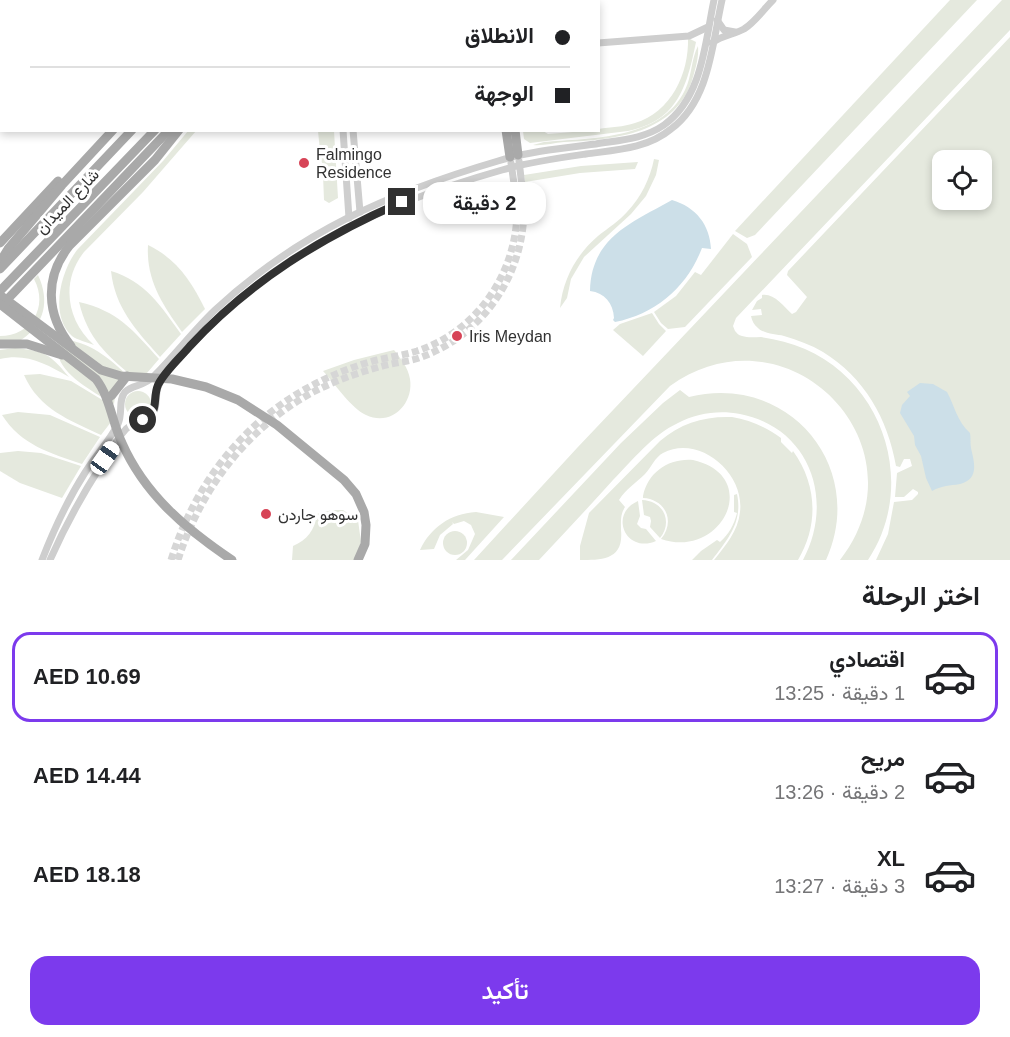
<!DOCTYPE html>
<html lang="ar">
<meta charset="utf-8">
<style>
body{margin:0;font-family:Arial,Vazirmatn,sans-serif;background:#f6f6f6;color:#202124;direction:rtl;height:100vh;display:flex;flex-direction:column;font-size:22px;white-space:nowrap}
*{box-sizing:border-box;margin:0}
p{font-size:20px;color:#757577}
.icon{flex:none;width:33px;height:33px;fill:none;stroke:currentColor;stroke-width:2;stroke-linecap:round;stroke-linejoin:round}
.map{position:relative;height:560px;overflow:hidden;direction:ltr}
.panel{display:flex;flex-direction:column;background:#fff;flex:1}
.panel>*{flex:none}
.guide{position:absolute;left:0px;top:0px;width:600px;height:132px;box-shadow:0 3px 9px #0003;direction:rtl;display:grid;align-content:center;height:132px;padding:0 30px;background:#fff}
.tools{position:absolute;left:932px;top:150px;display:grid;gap:12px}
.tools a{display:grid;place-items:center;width:60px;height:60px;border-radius:12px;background:#fff;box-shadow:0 3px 9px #0003;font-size:30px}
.end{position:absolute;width:27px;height:27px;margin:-14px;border:8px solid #313131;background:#fff;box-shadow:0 0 0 3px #fff}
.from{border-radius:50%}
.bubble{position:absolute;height:42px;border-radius:18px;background:#fff;box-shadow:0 3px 9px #0003;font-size:20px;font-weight:600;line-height:42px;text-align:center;direction:rtl}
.car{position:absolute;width:18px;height:36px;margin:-18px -9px;border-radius:8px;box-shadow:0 0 4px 2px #0007;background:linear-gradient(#fff 24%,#345 0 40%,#fff 0 76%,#345 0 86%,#fff 0)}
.guide b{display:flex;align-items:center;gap:21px;height:57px;font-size:22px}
.guide b+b{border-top:2px solid #e0e0e0}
.guide i{width:15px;height:15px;background:#202124}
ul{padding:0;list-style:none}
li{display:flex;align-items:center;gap:18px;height:90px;margin:0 12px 9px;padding:0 18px;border:3px solid transparent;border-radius:18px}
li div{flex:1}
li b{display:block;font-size:22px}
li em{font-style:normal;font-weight:600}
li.selected{border-color:#7c3aed}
li>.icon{width:54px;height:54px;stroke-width:1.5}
h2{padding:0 30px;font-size:27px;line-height:72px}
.button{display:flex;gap:12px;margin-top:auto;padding:12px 30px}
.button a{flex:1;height:69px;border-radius:18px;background:#7c3aed;color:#fff;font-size:24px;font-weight:600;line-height:69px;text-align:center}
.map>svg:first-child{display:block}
</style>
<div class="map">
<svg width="1010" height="560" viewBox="0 0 1010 560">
<rect width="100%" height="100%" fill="#fff"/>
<g fill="#e5e9de" fill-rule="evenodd">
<polygon points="950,0 977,0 755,235 747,238 735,231"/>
<path d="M1002,0h8v30l-274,288 -3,8 2,5c3,3 3,4 7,5 6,2 13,1 19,1 15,2 30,6 44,12 80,35 112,137 63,211h-28c89,-115 -52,-258 -170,-174l-168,174h-28l103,-112z"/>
<path d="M1010,37v523h-134l12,-26 6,-32 18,-2 6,-6v-2l-5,-3 -9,8h-9l2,-24 15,-7 -2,-7h-6l-4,8 -4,-1c-8,-47 -32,-89 -73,-114 -12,-7 -25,-12 -39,-16 -8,-2 -20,-2 -26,-8 -4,-3 -6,-7 -7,-12l11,-1 -1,-6 -9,1 5,-9 5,-3v-3c12,-2 21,11 30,19l4,-2 11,-15 -20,-22 1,-4zM942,160h39v40h-39z"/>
<path d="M688,38l8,4c-9,44 -18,79 -68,89l-98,12 -6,-4 -1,-8h20l5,3 50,-4 1,-1c11,-2 25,-2 36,-6 36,-11 54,-49 53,-85z"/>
<path d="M698,46c1,10 -2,21 -5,31 -16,57 -79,63 -129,65 -10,1 -22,4 -31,3l11,-3c47,-4 117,-2 141,-52 7,-14 6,-31 13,-44z"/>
<path d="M188,131h8l-53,61 -59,60c-23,29 -18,68 10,93 -7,-3 -17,-5 -22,-9 -23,-21 -11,-65 5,-86l86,-89z"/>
<polygon points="318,131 334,131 338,198 329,203 324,200 323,175 326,175 328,171 321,161"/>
<path d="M654,159l5,1 -3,15 -10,21 -15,18 -47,43 -13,22 -4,19 -7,10c3,-29 16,-53 38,-72 10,-8 21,-15 29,-24 14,-15 23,-33 27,-53z"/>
<polygon points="638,162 635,169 580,173 525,182 524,175 581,166"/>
<polygon points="733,234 747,244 752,257 685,327 668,329 661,323 654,312 676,296 695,272 701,275"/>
<path d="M148,245c29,14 43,36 57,64l-23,23c-20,-28 -36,-52 -34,-87z"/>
<path d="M111,271c34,10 50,35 70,63l-21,23c-24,-27 -45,-49 -49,-86z"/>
<path d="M38,275c12,26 7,49 -17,65h-21v-4c31,0 49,-29 34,-57z"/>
<path d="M79,302c39,9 54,28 80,57l-12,14 -13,5c-28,-24 -46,-39 -55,-76z"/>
<polygon points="652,313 659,324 666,331 643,356 613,330 620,324"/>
<path d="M59,338c33,5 48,18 72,41 -9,6 -16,14 -17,25 -17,-10 -48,-26 -55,-46 -1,-6 0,-14 0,-20z"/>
<path d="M15,348c30,3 35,6 54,29 -23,-13 -42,-24 -69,-18v-9z"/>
<path d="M394,350c7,9 14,17 16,29 4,25 -19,48 -44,36 -15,-7 -31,-31 -43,-44l31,-11z"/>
<path d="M40,374l31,7 43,26 -3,15 -10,13c-32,-15 -62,-26 -77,-60z"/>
<path d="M680,390l9,7c99,-25 179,70 137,163h-23c32,-60 7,-132 -63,-146 -21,-4 -43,-1 -62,9 -26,12 -45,37 -65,57 -24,27 -49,53 -74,80h-28l110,-117 42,-40z"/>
<circle cx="138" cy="404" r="13"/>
<path d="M18,412l32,3 50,22 -18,27c-32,-11 -61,-19 -80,-49z"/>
<path d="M732,417c18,3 34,10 49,21v4l11,11 1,-2c24,33 26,74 5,109h-84c12,-15 24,-29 26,-48 5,-39 -41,-78 -77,-59 -8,4 -12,15 -18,21 -9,9 -19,15 -26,26l6,7c-5,8 -4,14 -4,23 3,30 -19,30 -41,30v-14l9,-33 71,-72c21,-18 44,-25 72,-24z"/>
<polygon points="18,451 41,453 81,466 62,498 20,483 0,471 0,453"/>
<path d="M693,460c70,16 29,100 -32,79 15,-18 4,-40 -18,-41v-2c5,-24 26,-38 50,-36z"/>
<path d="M737,494c6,28 -9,45 -25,66h-20l9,-9 16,-11 3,2c9,-8 14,-17 17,-29l-3,-1v-17z"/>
<path d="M642,500c22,1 31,22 18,38l-10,-11 1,-6 -1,-4 -6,-2z"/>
<path d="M638,501l2,15 -3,8 4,4 5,1 10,12c-30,13 -48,-27 -18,-40z"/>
<path d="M332,510h11l12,8 2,-5 4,29 -6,18h-63l1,-14c14,-6 22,-16 24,-32z"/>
<path d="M476,512l28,5 -39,43h-9l12,-10 7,-16 -4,-9 -7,-4 -10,3 -2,-2 1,2 -13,11 -6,14 -14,1c11,-23 30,-36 56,-38z"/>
<circle cx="455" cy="543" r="12"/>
</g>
<g fill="#ccdfe8">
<path d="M672,200c24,7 38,25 39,49l-9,-1c-15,39 -46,66 -87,74l-2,-2 1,-2c-1,-15 -9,-25 -24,-27 1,-54 43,-69 82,-91z"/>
<path d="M920,383l13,1 14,8c8,15 10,29 23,41 1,5 0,10 1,15 3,14 9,31 -11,36 -11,2 -17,1 -28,7l-6,-13 -5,-22 -6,-11 -1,-9 -14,-23 2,-8 8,-9 -3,-4z"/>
</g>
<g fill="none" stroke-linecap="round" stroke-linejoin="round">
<g stroke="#d6d6d6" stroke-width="7" stroke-dasharray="7 3.5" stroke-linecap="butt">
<path d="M171,560c23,-74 70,-136 138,-173 22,-12 45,-21 68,-27 13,-3 27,-5 40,-9 63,-21 102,-82 100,-147"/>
<path d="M178,560c23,-72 70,-133 137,-169 20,-10 42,-18 64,-24 13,-4 27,-5 40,-9 66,-23 107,-86 105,-155"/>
</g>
<g stroke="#cecece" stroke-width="7">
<polyline points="333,0 334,2"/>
<polyline points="231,2 232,0"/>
<polyline points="303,2 312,2"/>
<polyline points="717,20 724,30 735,32"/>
<polyline points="598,43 689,36 708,27"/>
<path d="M712,43c10,-8 21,-8 32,-14 11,-7 20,-20 29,-29"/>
<polyline points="343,130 349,218"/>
<polyline points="353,130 360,212"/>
<polyline points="519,161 524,203"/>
<polyline points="511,163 517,204"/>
<path d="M42,560c12,-31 26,-61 44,-89 10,-16 24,-31 32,-47 5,-11 0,-24 7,-32 8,-8 19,-5 29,-16 21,-21 39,-45 61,-66 84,-78 174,-117 283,-149 32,-10 65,-13 98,-17 24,-4 48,-5 68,-19 39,-28 41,-83 50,-125"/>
<path d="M50,560c15,-34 32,-65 52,-96 7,-12 15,-25 24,-35 8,-8 18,-6 25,-13 8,-8 3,-21 8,-31 7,-14 20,-26 30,-37 87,-97 190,-143 313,-178 27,-8 56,-12 84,-16 29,-4 61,-5 85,-25 39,-29 41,-85 51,-129"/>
</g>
<g stroke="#a9a9a9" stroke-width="9">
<polyline points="491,0 491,2"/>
<polyline points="500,0 500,2"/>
<polyline points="241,2 242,0"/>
<polyline points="257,2 259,0"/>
<polyline points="278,2 280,0"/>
<polyline points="292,2 294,0"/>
<polyline points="506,130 510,157"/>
<polyline points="515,130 518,155"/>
<polyline points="0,243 58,181"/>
<polyline points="0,262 8,249 62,185 113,130"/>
<polyline points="0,269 132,130"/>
<polyline points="0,291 155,130"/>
<polyline points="2,305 169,130"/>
<polyline points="0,344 27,344 62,355"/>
<path d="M71,346c-25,-31 -27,-69 -1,-101l85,-85 24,-30"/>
<polyline points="107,399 112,395 127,376"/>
</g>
<g stroke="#a9a9a9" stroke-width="9">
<polyline points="0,295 101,370 121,376 172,379 206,387 238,400 277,425 344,480 356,494 364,512 366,525 365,544 358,560"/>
<path d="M0,304l96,75c14,18 16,43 26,64 23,52 64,86 110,117"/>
</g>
</g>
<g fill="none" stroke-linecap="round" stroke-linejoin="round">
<path stroke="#313131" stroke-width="8" d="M143,420c17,-7 9,-21 15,-35 7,-14 22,-27 32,-39 60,-65 132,-109 212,-144"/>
</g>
<g fill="#d74457" stroke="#fff" stroke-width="2">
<circle cx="304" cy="163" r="6"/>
<circle cx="457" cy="336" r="6"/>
<circle cx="266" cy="514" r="6"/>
</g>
<g text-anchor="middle" stroke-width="6" stroke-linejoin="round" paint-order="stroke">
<g font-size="16" fill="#313131" stroke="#fff" text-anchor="start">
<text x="316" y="160">Falmingo<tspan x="316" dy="18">Residence</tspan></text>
<text x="469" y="342">Iris Meydan</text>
<text x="278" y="520">سوهو جاردن</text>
</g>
<g font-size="16" fill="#313131" stroke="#fff">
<text transform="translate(67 201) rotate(-46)" y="6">شارع الميدان</text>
</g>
</g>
</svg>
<div class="tools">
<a><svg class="icon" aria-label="locate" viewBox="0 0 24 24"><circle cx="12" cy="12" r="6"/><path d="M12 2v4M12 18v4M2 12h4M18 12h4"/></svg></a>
</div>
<i class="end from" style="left:143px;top:420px"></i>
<i class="end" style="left:402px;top:202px"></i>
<div class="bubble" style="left:423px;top:182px;width:123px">2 دقيقة</div>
<i class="car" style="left:105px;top:458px;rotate:35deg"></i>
<div class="guide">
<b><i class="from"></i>الانطلاق</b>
<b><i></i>الوجهة</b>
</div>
</div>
<section class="panel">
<h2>اختر الرحلة</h2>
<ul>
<li class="selected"><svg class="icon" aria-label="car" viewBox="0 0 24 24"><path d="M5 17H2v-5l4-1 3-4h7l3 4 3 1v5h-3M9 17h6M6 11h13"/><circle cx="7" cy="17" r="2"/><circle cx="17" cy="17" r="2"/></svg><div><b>اقتصادي</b><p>1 دقيقة · 13:25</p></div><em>AED 10.69</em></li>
<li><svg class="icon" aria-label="car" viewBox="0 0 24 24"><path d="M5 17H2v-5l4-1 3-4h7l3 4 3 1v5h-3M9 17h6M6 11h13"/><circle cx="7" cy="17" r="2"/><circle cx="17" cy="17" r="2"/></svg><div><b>مريح</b><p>2 دقيقة · 13:26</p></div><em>AED 14.44</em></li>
<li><svg class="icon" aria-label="car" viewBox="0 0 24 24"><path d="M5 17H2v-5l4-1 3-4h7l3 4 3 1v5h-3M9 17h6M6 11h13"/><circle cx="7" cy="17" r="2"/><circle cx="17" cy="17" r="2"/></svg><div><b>XL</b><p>3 دقيقة · 13:27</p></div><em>AED 18.18</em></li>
</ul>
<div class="button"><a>تأكيد</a></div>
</section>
